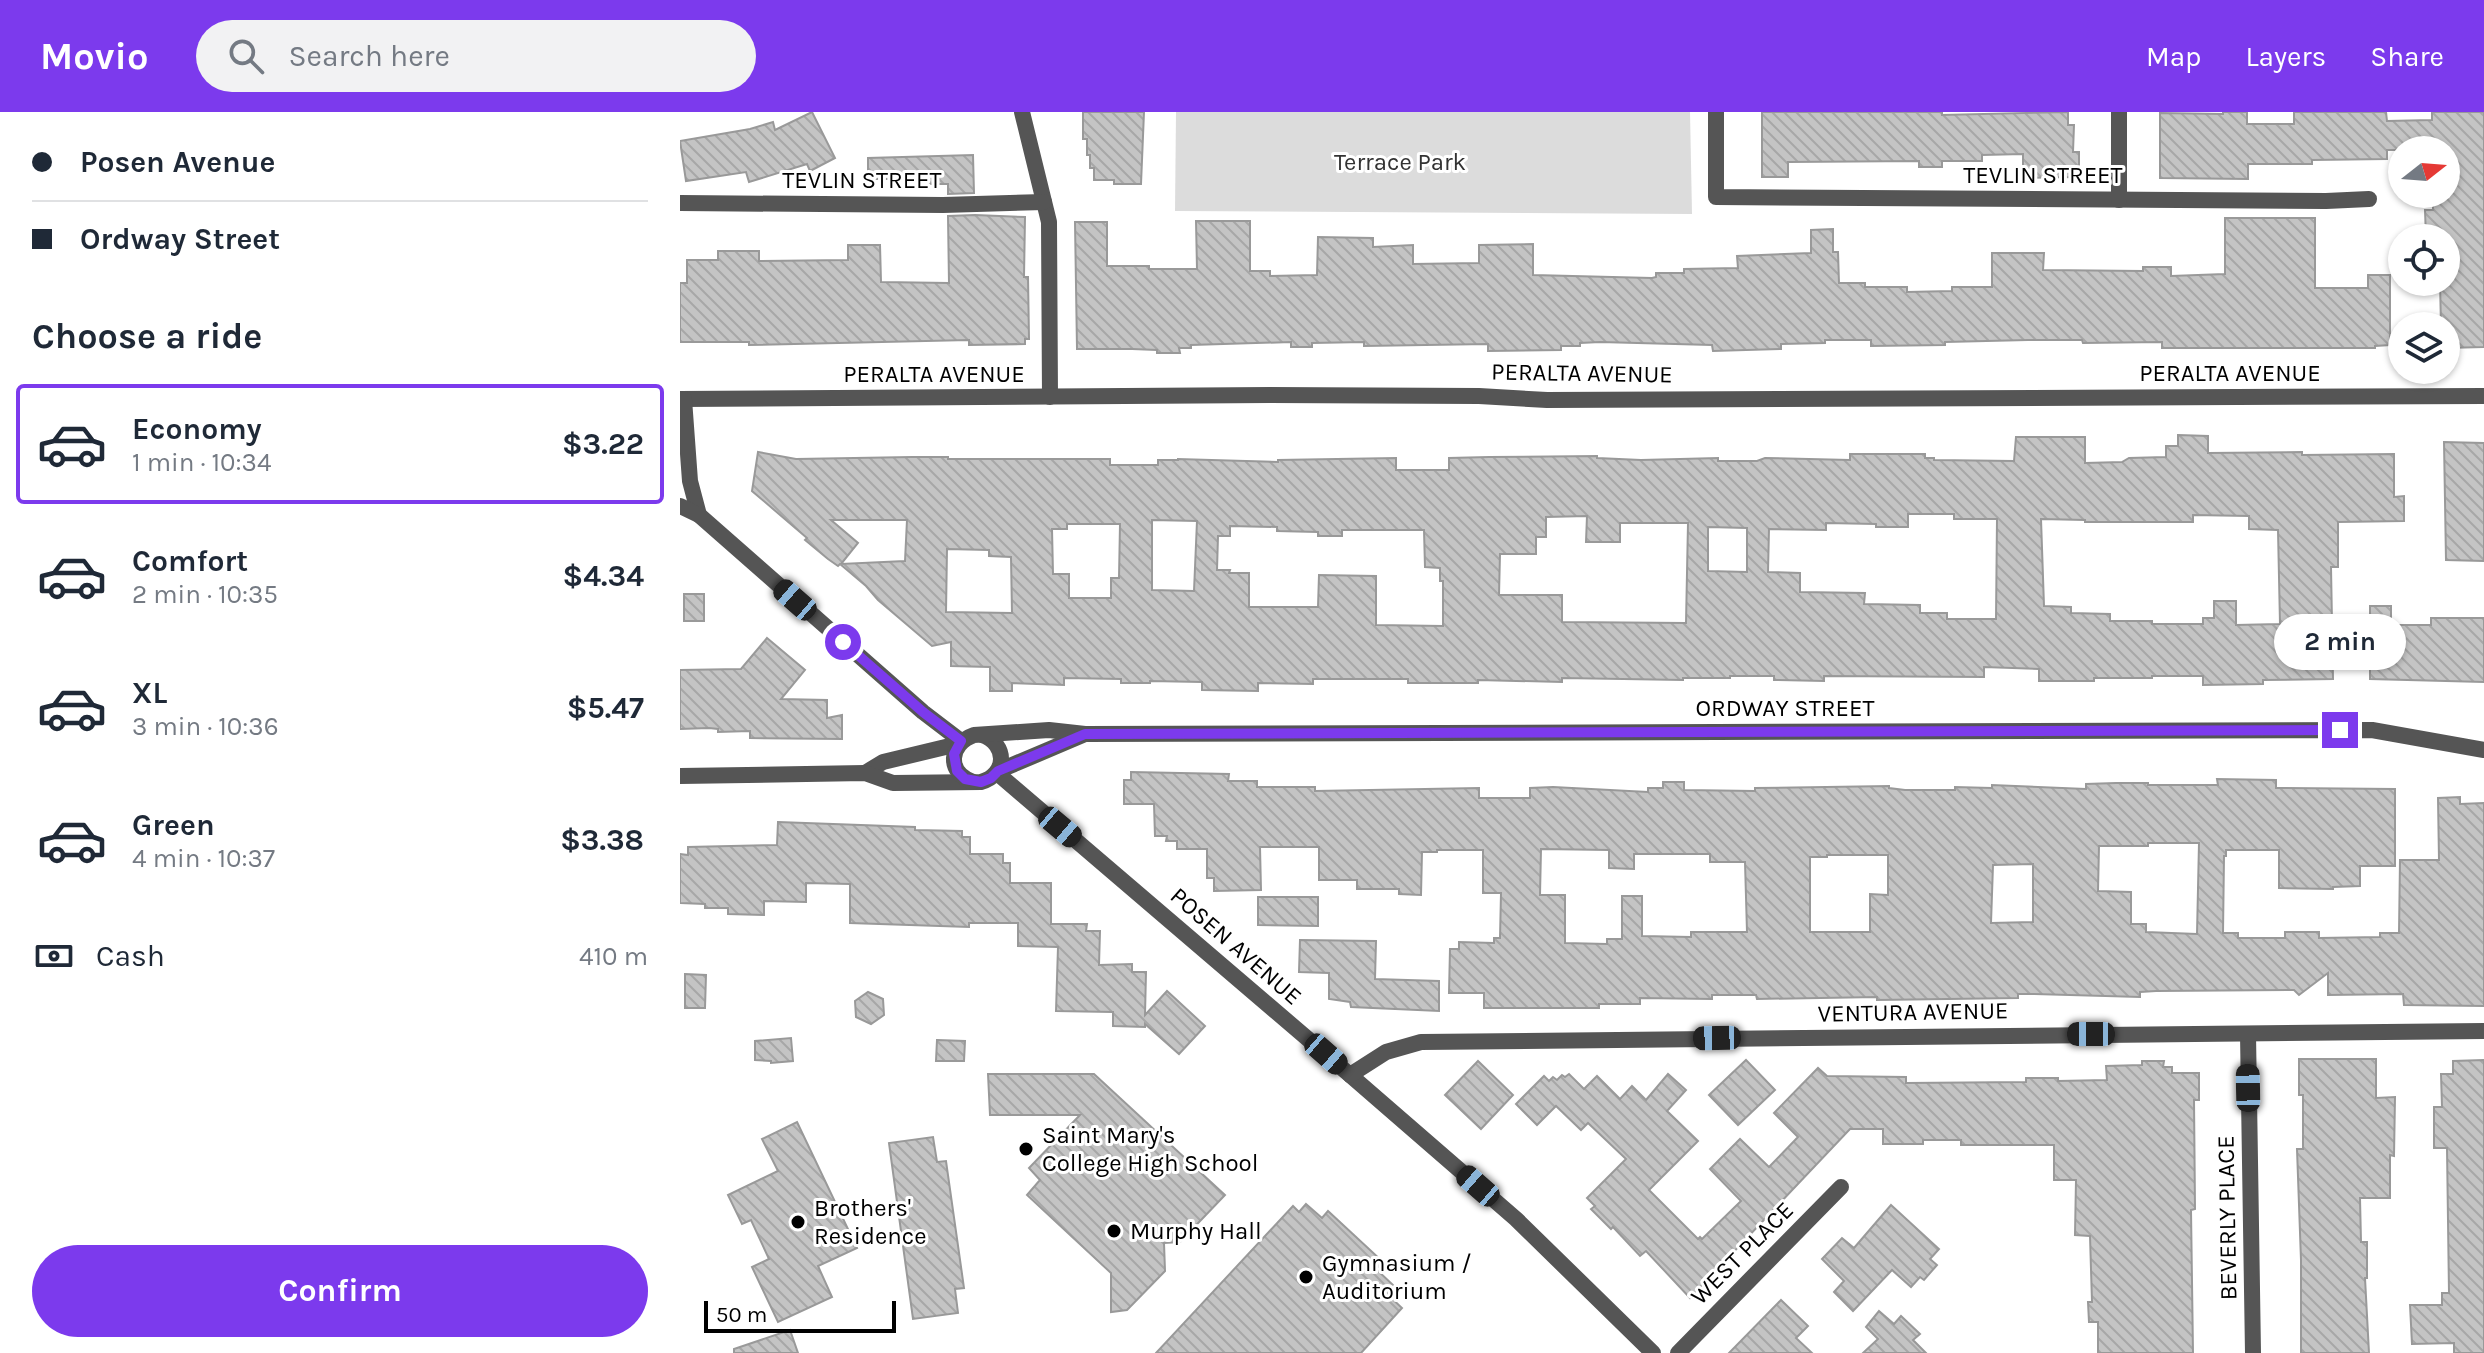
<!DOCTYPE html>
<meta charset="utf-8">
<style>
body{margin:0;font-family:Karla,sans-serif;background:#f2f2f3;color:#1f2937;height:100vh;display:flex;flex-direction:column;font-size:30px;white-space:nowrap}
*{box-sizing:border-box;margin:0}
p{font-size:26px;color:#747a83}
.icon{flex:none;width:44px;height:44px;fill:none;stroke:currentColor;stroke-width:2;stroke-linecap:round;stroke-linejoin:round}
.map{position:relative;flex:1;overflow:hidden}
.details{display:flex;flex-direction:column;background:#fff;width:680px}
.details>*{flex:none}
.banner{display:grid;align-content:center;height:176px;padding:0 32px;background:#fff}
.needle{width:52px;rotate:73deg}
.buttons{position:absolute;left:1708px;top:24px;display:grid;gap:16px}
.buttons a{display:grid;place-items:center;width:72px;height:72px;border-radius:50%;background:#fff;box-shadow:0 2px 6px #0004;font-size:40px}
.scale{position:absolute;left:24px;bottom:20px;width:192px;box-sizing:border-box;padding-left:8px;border:4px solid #000;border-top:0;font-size:22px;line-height:28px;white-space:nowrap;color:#000;-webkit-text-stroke:6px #fff;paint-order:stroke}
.end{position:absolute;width:36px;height:36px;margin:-18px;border:10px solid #7c3aed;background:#fff;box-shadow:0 0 0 4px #fff}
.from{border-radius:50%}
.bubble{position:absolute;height:56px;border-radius:28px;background:#fff;box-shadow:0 2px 6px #0004;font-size:26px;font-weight:700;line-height:56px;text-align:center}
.car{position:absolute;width:24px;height:48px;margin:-24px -12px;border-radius:10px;box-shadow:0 0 6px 2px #0007;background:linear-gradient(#222 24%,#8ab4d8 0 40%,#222 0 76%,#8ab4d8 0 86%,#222 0)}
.banner b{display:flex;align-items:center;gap:28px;height:76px;font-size:30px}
.banner b+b{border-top:2px solid #e0e1e3}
.banner i{width:20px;height:20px;background:#1f2937}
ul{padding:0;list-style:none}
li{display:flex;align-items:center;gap:24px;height:120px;margin:0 16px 12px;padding:0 16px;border:4px solid transparent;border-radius:8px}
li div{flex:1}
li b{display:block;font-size:30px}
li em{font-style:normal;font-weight:700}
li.current{border-color:#7c3aed}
li>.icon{width:72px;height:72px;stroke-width:1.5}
h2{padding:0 32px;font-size:36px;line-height:96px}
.pay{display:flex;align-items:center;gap:20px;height:88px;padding:0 32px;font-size:30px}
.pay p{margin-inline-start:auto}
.button{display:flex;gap:16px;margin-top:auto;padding:16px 32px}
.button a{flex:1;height:92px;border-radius:48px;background:#7c3aed;color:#fff;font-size:32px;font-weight:700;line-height:92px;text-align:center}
header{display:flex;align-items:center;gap:48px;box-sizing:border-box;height:112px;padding:0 40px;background:#7c3aed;color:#fff}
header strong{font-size:38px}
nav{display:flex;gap:44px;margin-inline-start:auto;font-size:28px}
.search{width:560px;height:72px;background:#f2f2f3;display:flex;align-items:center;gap:20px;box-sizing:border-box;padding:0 28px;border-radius:44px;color:#747a83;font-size:30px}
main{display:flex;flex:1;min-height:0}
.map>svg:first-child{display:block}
</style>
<header>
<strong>Movio</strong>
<div class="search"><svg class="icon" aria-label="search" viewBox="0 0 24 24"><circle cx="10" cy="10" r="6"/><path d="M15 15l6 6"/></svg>Search here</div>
<nav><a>Map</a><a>Layers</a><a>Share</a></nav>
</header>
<main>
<section class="details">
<div class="banner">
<b><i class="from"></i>Posen Avenue</b>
<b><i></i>Ordway Street</b>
</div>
<h2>Choose a ride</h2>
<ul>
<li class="current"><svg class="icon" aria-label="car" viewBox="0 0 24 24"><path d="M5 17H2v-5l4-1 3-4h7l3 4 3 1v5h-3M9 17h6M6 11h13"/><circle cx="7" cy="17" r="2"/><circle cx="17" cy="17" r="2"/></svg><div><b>Economy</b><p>1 min · 10:34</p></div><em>$3.22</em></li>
<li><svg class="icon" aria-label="car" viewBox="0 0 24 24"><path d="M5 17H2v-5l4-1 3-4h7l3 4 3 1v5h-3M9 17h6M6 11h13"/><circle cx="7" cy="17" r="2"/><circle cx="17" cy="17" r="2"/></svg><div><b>Comfort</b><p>2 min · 10:35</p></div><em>$4.34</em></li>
<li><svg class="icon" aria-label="car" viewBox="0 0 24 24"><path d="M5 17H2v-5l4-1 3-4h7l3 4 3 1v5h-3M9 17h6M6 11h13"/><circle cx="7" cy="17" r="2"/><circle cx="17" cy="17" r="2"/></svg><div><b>XL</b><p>3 min · 10:36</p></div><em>$5.47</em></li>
<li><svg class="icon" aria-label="car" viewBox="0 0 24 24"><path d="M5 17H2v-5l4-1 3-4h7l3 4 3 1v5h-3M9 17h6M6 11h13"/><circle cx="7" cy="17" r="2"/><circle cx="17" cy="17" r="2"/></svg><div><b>Green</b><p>4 min · 10:37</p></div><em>$3.38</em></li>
</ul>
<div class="pay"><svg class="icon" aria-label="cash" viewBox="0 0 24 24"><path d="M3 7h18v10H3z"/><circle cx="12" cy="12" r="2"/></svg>Cash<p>410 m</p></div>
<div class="button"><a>Confirm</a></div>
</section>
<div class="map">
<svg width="1804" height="1241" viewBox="0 0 1804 1241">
<defs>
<pattern id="building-back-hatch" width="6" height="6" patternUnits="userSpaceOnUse" patternTransform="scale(2)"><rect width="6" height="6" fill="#c4c4c4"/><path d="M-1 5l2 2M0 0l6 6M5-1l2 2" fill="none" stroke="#a7a7a7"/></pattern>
</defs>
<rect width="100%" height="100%" fill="#fff"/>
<polygon fill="#dcdcdc" points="496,0 1010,0 1012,102 495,99"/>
<g fill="url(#building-back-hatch)" stroke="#999" stroke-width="2" fill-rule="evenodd">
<polygon points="132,0 155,46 130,59 127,52 69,70 66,60 6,69 0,29 70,17 93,10 95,18"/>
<polygon points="403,0 464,0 461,72 434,72 434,68 414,68 414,56 410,56 410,43 407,43 407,27 403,27"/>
<polygon points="1082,0 1262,0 1262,3 1388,0 1388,13 1394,13 1393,40 1399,40 1399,65 1343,66 1343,42 1302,43 1302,49 1262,49 1262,55 1239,55 1239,49 1108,50 1108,65 1082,65"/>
<polygon points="1543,0 1567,0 1567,12 1614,12 1614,0 1706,0 1707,9 1752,8 1752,0 1804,0 1804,235 1766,236 1766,214 1761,214 1760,170 1766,170 1766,126 1746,126 1745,98 1753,98 1753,82 1766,82 1766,38 1707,38 1707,47 1632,48 1632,52 1568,52 1568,67 1480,66 1480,1 1543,2"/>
<polygon points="293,43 294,81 268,82 268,72 241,72 240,67 188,67 188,46"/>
<polygon points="295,103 345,105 344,165 348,165 349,227 345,227 345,232 289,233 289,228 69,233 69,230 0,230 0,171 7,171 7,148 38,148 38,139 79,139 79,149 168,148 168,133 200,133 201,170 269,171 268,104"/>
<polygon points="1545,106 1635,106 1635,176 1688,176 1688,163 1710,163 1710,233 1695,234 1695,236 1482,236 1482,230 1403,231 1402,228 1348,228 1265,230 1265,233 1191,234 1191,228 1145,228 1145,231 1101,232 1101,237 1033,239 1032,233 920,230 900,231 900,234 881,234 881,238 808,239 808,232 684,234 684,230 632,231 632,235 611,235 611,230 511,233 511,236 499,236 500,241 477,241 477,238 452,237 397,237 395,110 427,110 427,154 469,154 469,157 517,157 516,109 570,109 570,159 590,159 590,164 637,163 638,125 693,126 693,135 733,133 733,152 799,151 799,133 853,132 853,163 972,166 976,165 976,161 1004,161 1004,157 1058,156 1057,144 1131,141 1131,118 1153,117 1153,140 1158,140 1159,171 1185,171 1185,175 1227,175 1227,180 1272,179 1272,175 1312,175 1312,141 1364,141 1363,158 1463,159 1463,155 1491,155 1491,164 1545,162"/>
<path d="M1498,323l30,1v17l94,-1v3l92,-1v43l10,-1v25l-66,1v45h-7l2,112 -70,1v4l-60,1v-9h-51v2h-58v3h-55v-12l-55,-2v10l-160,-1v5l-50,-1v-4h-44v2h-47v2l-121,-2v4l-84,-2v3h-70v-4h-95v5l-55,-1v8l-56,-1v-8l-52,-1v2h-29v-4l-57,-1v7l-52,-2v8h-22v-24l-39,-1v-24l-19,4 -54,-46 -12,-14 -26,-22 -2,2 -10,-7 -23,-19 2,-2 -55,-47 6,-39 38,7 116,-2h36v2h162v6h48v-5h20v-1l100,3v-2l118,-2v12h53v-12l40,-1 108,-1v2l44,2 77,-2v3h39l8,-3 85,2v-6h75v4h9v2l80,1 2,-24h69v26l37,-1 7,-4 37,-1v-11h12zM1228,402h46v5h43l-1,100h-49v-6h-27v-8l-56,-1 1,-11 -65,-1v-19l-32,-1 1,-43 57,1v-7l50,1v3h32zM1513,403l56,1v13l29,1 2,94 -44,1v-24h-22v17h-11v6h-51v-3h-42v-7l-39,-1v-6l-27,-1 -3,-87 44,1v2h108zM907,404l-1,26h34v-19h68l-2,100 -124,-1v-27h-63l1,-41h36v-17h10v-20zM151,408h76l-2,41 -64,3 17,-21zM472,408l45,1 -3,70 -42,-1zM387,412h53l-1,54h-8v20h-42v-24h-16l-1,-45h15zM550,414l47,1v4l41,1v4h24v-6h82l1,37 15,1v13h3v45l-67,-1v-49l-57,-1 -1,32h-69v-34h-20l1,-3h-13l1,-34h12zM1028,415l39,1v44l-39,-1zM267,437l42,1v6l22,1 1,56 -66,-1z"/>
<polygon points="1764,330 1804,331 1804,449 1766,448"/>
<rect x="4" y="482" width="20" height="27"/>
<polygon points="1690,494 1711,494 1711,513 1751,513 1751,506 1804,506 1804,570 1690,567"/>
<polygon points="87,526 125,558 101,587 147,588 147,606 162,603 162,627 70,626 70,619 38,620 38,617 29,616 0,617 0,558 61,557"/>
<path d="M451,660l98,2 -1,7h29v6h58v4l164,-3v10h51v-10l23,-1 95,5v-4h15v-6h21v8l71,1v-3l134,-2v2l16,2h50v-3l37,1v-3l94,4v-5l30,-1h32v2h70l-1,-6 59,1v8l119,1v77h-35v20l-27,1v2l-54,-1v-38h-53v6h-2l-1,77h15v5h47v-6h34v6l61,-1v-4h19l1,-73h39l-1,-62 22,-1v7l24,-1v203l-80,-1 -1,-11 -75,1v-22l-29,22 -5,-5 -138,1 -16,1v5l-106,-3h-16v4l-141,2v-3l-120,2 -1,-4h-44v4l-72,-1v6h-41v4h-115v-15h-35l1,-44h9v-7l35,1v-5h6l1,-45h-18v-43h-46v2h-15l-1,43 -22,-1v-5h-42v-9h-38v-33h-59l1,43 -47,1v-13h-7v-29h-30v-8h-11l1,-5h-12l-1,-32h-30v-24h7zM1468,731h51l-2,91 -51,-2v-8h-15v-32l-33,-1 1,-45h49zM861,737l68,1v18l25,1v-15h76v8h35l2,70h-56v5l-49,-1v-40h-20v43h-15v5l-42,-1v-48h-25zM1147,743h61v40l-18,-1v38h-60v-75h17zM1353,752v58l-42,1 2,-58z"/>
<polygon points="98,710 235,715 235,718 282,719 282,725 290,725 290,742 323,742 323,751 330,751 330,771 371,771 371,812 407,812 406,819 420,819 419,853 452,852 452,860 466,860 465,903 487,879 525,914 499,942 465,912 465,915 433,914 433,900 376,899 378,835 338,834 338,811 289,811 289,815 170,811 170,772 126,771 126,790 84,789 84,803 48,802 48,796 25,796 25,792 0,791 0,742 8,743 8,735 97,733"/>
<polygon points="578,785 638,785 638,814 578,813"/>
<polygon points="620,828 696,829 695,867 759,869 759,899 671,895 670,890 649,887 649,861 619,860"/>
<polygon points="5,862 26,863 25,896 5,896"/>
<polygon points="188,880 203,887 204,903 191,912 176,905 175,889"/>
<polygon points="111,926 113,949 91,951 91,949 75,948 75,929"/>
<polygon points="257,928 285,929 284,949 256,949"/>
<polygon points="1619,947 1696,947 1696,986 1715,985 1714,1044 1710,1043 1710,1086 1680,1086 1681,1130 1687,1130 1687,1166 1685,1166 1689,1241 1621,1241 1621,1148 1617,1037 1623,1037 1623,983 1619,983"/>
<polygon points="1066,948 1095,978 1058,1013 1029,983"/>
<polygon points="1804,948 1804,1241 1774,1241 1774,1231 1732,1232 1730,1193 1762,1193 1762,1181 1769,1181 1767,1036 1754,1036 1754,995 1762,995 1761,962 1773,962 1773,949"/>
<polygon points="798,949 833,983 801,1017 765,983"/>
<polygon points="1462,949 1484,949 1483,955 1492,955 1492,961 1519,961 1519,988 1514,988 1515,1097 1511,1098 1513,1241 1418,1241 1418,1210 1409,1210 1408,1190 1412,1190 1410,1124 1395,1123 1396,1068 1374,1068 1374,1033 1281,1033 1281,1028 1243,1028 1243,1032 1203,1032 1203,1017 1170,1017 1010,1186 966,1139 960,1144 933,1115 931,1117 911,1097 915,1094 907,1086 946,1047 908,1011 901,1018 876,994 857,1013 836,992 864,964 869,969 873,965 877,968 882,963 885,965 889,962 904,977 917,964 940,987 952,974 966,988 988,962 1006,978 987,999 1018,1029 969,1078 1018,1127 1020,1125 1022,1127 1061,1089 1030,1057 1060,1027 1089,1055 1118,1025 1094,1001 1138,956 1147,964 1226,965 1226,971 1346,970 1346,966 1378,966 1378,969 1427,968 1426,954 1462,953"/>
<polygon points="308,962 414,962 545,1083 500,1130 484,1131 485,1159 447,1198 431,1200 431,1161 347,1083 360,1068 349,1056 400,1003 310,1003"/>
<polygon points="117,1010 177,1136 138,1154 152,1185 98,1210 72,1155 89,1147 71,1108 62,1112 48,1083 98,1059 82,1027"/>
<polygon points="253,1025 257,1050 266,1049 284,1176 275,1177 278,1201 233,1207 209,1031"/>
<polygon points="626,1092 642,1106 648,1099 703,1150 696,1157 713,1173 706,1181 722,1196 681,1241 476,1241 613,1094 619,1100"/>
<polygon points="1211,1093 1259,1137 1250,1147 1257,1153 1244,1168 1240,1165 1231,1175 1212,1158 1173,1199 1154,1180 1164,1169 1142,1147 1162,1126 1174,1136"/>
<polygon points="1101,1188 1128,1214 1116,1226 1132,1241 1049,1241"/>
<polygon points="1199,1199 1214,1212 1221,1204 1240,1222 1233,1228 1246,1241 1183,1241 1198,1227 1186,1215"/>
<polygon points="110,1218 118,1241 54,1241 54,1237"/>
</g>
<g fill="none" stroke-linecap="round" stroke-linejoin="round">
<g stroke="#555" stroke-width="16">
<polyline points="342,0 369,110 370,285"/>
<polyline points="1036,0 1036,85 1646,89 1689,87"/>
<polyline points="1439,0 1439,88"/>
<polyline points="0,91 263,93 364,90"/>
<polyline points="0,287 590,283 799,284 867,288 1804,284"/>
<polyline points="4,287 10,369 19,403"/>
<polyline points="0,394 19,403 243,600 281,629"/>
<polyline points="318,659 403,623"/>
<polyline points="185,661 203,650 278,632"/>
<polyline points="317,661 670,963 836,1107 973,1241"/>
<path d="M0,664l185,-3 28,10 88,-1c26,-7 27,-38 1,-47"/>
<path d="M293,670c-27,-10 -24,-38 1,-47l75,-5 36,4 1287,-4 112,20"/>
<polyline points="1568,922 1573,1241"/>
<polyline points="670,963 706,940 741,930 1804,919"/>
<polyline points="998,1241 1161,1075"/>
</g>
</g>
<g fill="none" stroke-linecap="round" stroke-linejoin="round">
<polyline stroke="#7c3aed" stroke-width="10" points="163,530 243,600 281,629 274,642 277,659 285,667 301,670 311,666 318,659 405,622 1660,618"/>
</g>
<g fill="#000" stroke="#fff" stroke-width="3">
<circle cx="346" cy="1037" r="8"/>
<circle cx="118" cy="1110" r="8"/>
<circle cx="434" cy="1119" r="8"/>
<circle cx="626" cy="1165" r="8"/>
</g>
<g text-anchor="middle" stroke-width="6" stroke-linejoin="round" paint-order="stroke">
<g font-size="24" fill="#333" stroke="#fff">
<text x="720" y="58">Terrace Park</text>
</g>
<g font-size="24" fill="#000" stroke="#fff">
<text x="1363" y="71">TEVLIN STREET</text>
<text x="182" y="76">TEVLIN STREET</text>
<text transform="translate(902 261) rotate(1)" y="8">PERALTA AVENUE</text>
<text x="1550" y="269">PERALTA AVENUE</text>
<text x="254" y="270">PERALTA AVENUE</text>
<text x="1105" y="604">ORDWAY STREET</text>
<text transform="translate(556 834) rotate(41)" y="8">POSEN AVENUE</text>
<text transform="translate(1233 900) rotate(-1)" y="8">VENTURA AVENUE</text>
<text transform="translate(1547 1106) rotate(-91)" y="8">BEVERLY PLACE</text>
<text transform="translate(1062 1141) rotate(-45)" y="8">WEST PLACE</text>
</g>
<g font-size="24" fill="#000" stroke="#fff" text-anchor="start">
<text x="362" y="1031">Saint Mary's<tspan x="362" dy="28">College High School</tspan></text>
<text x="134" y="1104">Brothers'<tspan x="134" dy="28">Residence</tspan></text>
<text x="450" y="1127">Murphy Hall</text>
<text x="642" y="1159">Gymnasium /<tspan x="642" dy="28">Auditorium</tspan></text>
</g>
</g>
</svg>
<div class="buttons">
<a><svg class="needle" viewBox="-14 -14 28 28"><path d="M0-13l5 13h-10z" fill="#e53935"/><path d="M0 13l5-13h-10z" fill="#747a83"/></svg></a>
<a><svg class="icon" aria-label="locate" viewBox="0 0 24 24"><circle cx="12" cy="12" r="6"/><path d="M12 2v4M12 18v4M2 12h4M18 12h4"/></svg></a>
<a><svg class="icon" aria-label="layers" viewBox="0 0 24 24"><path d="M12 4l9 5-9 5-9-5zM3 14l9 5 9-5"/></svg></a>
</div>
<div class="scale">50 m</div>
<i class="end from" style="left:163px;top:530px"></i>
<i class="end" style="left:1660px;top:618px"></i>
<div class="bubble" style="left:1594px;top:502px;width:132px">2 min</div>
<i class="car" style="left:115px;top:488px;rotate:311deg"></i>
<i class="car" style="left:380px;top:715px;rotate:130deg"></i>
<i class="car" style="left:1411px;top:922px;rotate:270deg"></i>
<i class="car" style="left:1037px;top:926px;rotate:269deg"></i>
<i class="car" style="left:646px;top:942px;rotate:131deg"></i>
<i class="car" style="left:1568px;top:976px;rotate:359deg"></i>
<i class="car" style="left:798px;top:1074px;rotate:311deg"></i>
</div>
</main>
